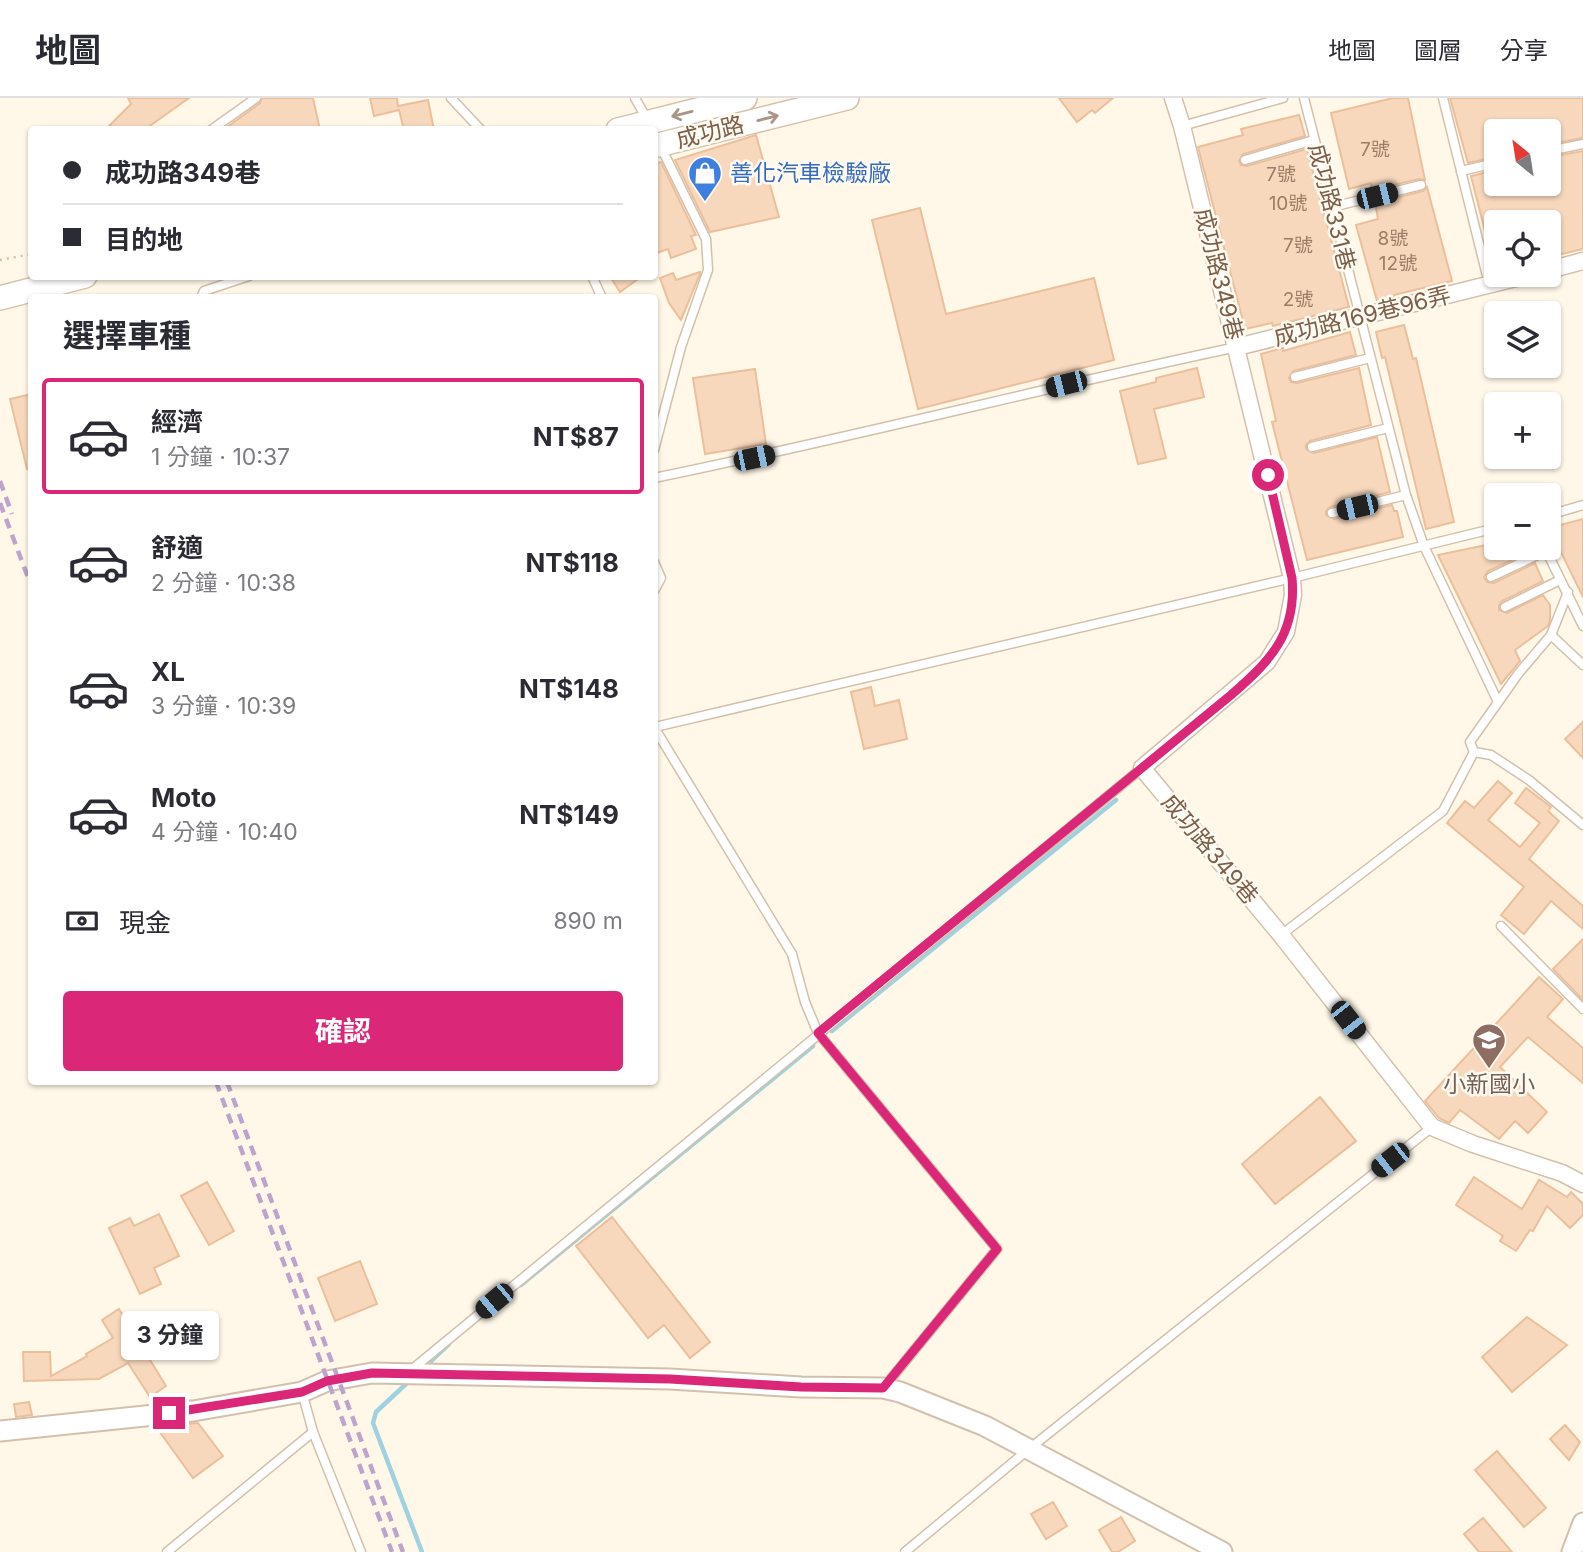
<!DOCTYPE html>
<html lang="zh-TW">
<meta charset="utf-8">
<style>
body{margin:0;font-family:Inter,"Noto Sans TC",sans-serif;background:#f7f7f7;color:#2b2b33;height:100vh;display:flex;flex-direction:column;font-size:26px;white-space:nowrap}
*{box-sizing:border-box;margin:0}
p{font-size:23px;color:#7c7c81}
.icon{flex:none;width:38px;height:38px;fill:none;stroke:currentColor;stroke-width:2;stroke-linecap:round;stroke-linejoin:round}
.map{position:relative;flex:1;overflow:hidden}
.drawer{position:absolute;left:28px;top:196px;width:630px;height:791px;display:flex;flex-direction:column;background:#fff;border-radius:7px;box-shadow:0 2px 5px #0004}
.drawer>*{flex:none}
.hud{position:absolute;left:28px;top:28px;width:630px;height:154px;border-radius:7px;box-shadow:0 2px 5px #0004;display:grid;align-content:center;height:154px;padding:0 35px;background:#fff}
.needle{width:46px;rotate:330deg}
.buttons{position:absolute;left:1484px;top:21px;display:grid;gap:14px}
.buttons a{display:grid;place-items:center;width:77px;height:77px;border-radius:7px;background:#fff;box-shadow:0 2px 5px #0004;font-size:35px}
.end{position:absolute;width:32px;height:32px;margin:-16px;border:9px solid #db2777;background:#fff;box-shadow:0 0 0 4px #fff}
.from{border-radius:50%}
.bubble{position:absolute;height:49px;border-radius:7px;background:#fff;box-shadow:0 2px 5px #0004;font-size:23px;font-weight:700;line-height:49px;text-align:center}
.car{position:absolute;width:21px;height:42px;margin:-21px -10px;border-radius:9px;box-shadow:0 0 5px 2px #0007;background:linear-gradient(#222 24%,#8ab4d8 0 40%,#222 0 76%,#8ab4d8 0 86%,#222 0)}
.hud b{display:flex;align-items:center;gap:24px;height:66px;font-size:26px}
.hud b+b{border-top:2px solid #e1e1e2}
.hud i{width:18px;height:18px;background:#2b2b33}
ul{padding:0;list-style:none}
li{display:flex;align-items:center;gap:21px;height:116px;margin:0 14px 10px;padding:0 21px;border:4px solid transparent;border-radius:7px}
li div{flex:1}
li b{display:block;font-size:26px}
li em{font-style:normal;font-weight:700}
li.selected{border-color:#db2777}
li>.icon{width:63px;height:63px;stroke-width:1.5}
h2{padding:0 35px;font-size:32px;line-height:84px}
.pay{display:flex;align-items:center;gap:18px;height:77px;padding:0 35px;font-size:26px}
.pay p{margin-inline-start:auto}
.action{display:flex;gap:14px;margin-top:auto;padding:14px 35px}
.action a{flex:1;height:80px;border-radius:7px;background:#db2777;color:#fff;font-size:28px;font-weight:700;line-height:80px;text-align:center}
header{display:flex;align-items:center;gap:42px;box-sizing:border-box;height:98px;padding:0 35px;background:#fff;border-bottom:2px solid #e1e1e2}
header strong{font-size:33px}
nav{display:flex;gap:38px;margin-inline-start:auto;font-size:24px}
.map>svg:first-child{display:block}
</style>
<header>
<strong>地圖</strong>
<nav><a>地圖</a><a>圖層</a><a>分享</a></nav>
</header>
<div class="map">
<svg width="1583" height="1454" viewBox="0 0 1583 1454">
<rect width="100%" height="100%" fill="#fff8e9"/>
<g fill="none" stroke-linecap="round" stroke-linejoin="round">
<g stroke="#9fd1df" stroke-width="4.5">
<polyline points="832,933 1116,702"/>
<polyline points="521,1187 813,948"/>
<polyline points="431,1263 449,1246"/>
<polyline points="406,1286 376,1314 373,1325 422,1454"/>
</g>
</g>
<g fill="#f7d8bd" stroke="#ecbf9b" stroke-width="2">
<polygon points="128,0 189,0 144,32 105,32 131,6"/>
<polygon points="262,0 313,0 320,32 223,32 260,5"/>
<polygon points="370,0 397,0 398,8 428,2 434,32 404,32 399,12 374,18"/>
<polygon points="1059,0 1113,0 1095,15 1092,12 1077,24"/>
<polygon points="1393,0 1408,0 1425,82 1419,81 1372,92 1371,85 1349,91 1331,15"/>
<polygon points="1450,0 1583,0 1583,40 1549,46 1549,33 1496,33 1496,59 1468,65"/>
<polygon points="1299,17 1305,38 1243,56 1239,63 1241,67 1247,68 1307,51 1349,209 1273,228 1272,225 1245,231 1198,49 1243,37 1241,31"/>
<polygon points="756,37 779,119 710,134 675,62"/>
<polygon points="1583,53 1583,151 1549,159 1549,124 1496,124 1496,156 1491,157 1471,78 1496,72 1496,86 1549,86 1549,59"/>
<polygon points="661,64 696,137 691,138 696,151 671,160 668,151 654,156 654,66"/>
<polygon points="1427,89 1452,183 1394,197 1395,199 1377,203 1356,127 1378,121 1375,105 1423,93"/>
<polygon points="920,110 946,216 1094,180 1114,262 918,311 872,122"/>
<polygon points="700,174 700,176 681,222 669,205 660,180 673,175 676,182"/>
<polygon points="610,178 642,178 620,194"/>
<polygon points="1404,227 1413,261 1416,260 1454,424 1426,431 1385,259 1382,260 1376,234"/>
<polygon points="1350,234 1356,257 1293,273 1289,280 1291,284 1297,285 1359,270 1371,327 1310,343 1306,347 1306,351 1314,355 1377,339 1390,394 1330,409 1326,413 1326,417 1334,421 1392,407 1394,413 1397,413 1403,439 1307,462 1272,324 1276,323 1261,256 1283,250 1283,253"/>
<polygon points="1197,270 1204,299 1154,311 1166,360 1138,366 1120,293 1156,284 1156,280"/>
<polygon points="755,271 766,346 705,356 693,280"/>
<polygon points="32,296 32,370 27,371 10,301"/>
<polygon points="1583,421 1583,499 1549,430"/>
<polygon points="1496,445 1496,450 1531,450 1531,453 1488,473 1484,479 1487,484 1494,485 1535,465 1543,483 1502,503 1499,508 1499,512 1507,515 1543,497 1550,507 1550,522 1548,528 1515,552 1520,563 1501,586 1438,457"/>
<polygon points="871,589 875,608 899,602 907,641 864,651 851,594"/>
<polygon points="1583,624 1583,660 1565,641"/>
<polygon points="1498,683 1512,695 1488,722 1520,749 1540,725 1515,705 1526,690 1551,709 1548,713 1559,723 1529,761 1583,808 1583,831 1551,803 1524,836 1501,817 1524,789 1447,725 1465,703 1474,710"/>
<polygon points="1583,841 1583,902 1553,871"/>
<polygon points="1539,879 1563,901 1547,919 1583,950 1583,985 1528,939 1500,969 1547,1014 1528,1035 1515,1023 1499,1041 1460,1012 1449,1025 1439,1020 1425,1003"/>
<polygon points="1320,999 1356,1043 1275,1106 1242,1066"/>
<polygon points="1474,1079 1522,1111 1539,1082 1567,1099 1571,1094 1583,1106 1583,1117 1570,1130 1547,1108 1533,1133 1530,1132 1516,1153 1500,1143 1503,1138 1456,1107"/>
<polygon points="207,1084 234,1133 209,1147 181,1098"/>
<polygon points="159,1116 179,1158 154,1170 161,1186 140,1196 109,1130 130,1120 134,1128"/>
<polygon points="612,1119 710,1244 690,1260 664,1227 648,1240 576,1148"/>
<polygon points="360,1163 377,1206 335,1223 318,1180"/>
<polygon points="119,1211 166,1288 150,1299 128,1265 99,1281 24,1283 23,1254 50,1254 51,1278 87,1258 86,1256 113,1240 102,1222"/>
<polygon points="1527,1219 1567,1247 1512,1294 1482,1259"/>
<polygon points="29,1304 32,1317 16,1319 14,1306"/>
<polygon points="198,1325 223,1358 193,1380 159,1333 165,1328"/>
<polygon points="1565,1327 1580,1344 1569,1362 1550,1341"/>
<polygon points="1497,1353 1546,1410 1524,1429 1475,1372"/>
<polygon points="1053,1404 1067,1428 1046,1441 1031,1416"/>
<polygon points="1121,1419 1135,1443 1118,1454 1112,1454 1099,1432"/>
<polygon points="1483,1420 1512,1454 1479,1454 1464,1436"/>
</g>
<g fill="none" stroke-linecap="round" stroke-linejoin="round">
<g stroke="#d3c0ac" stroke-width="11">
<g id="service">
<polyline points="451,0 481,32"/>
<polyline points="635,0 648,23"/>
<polyline points="1304,0 1406,397 1424,448 1498,604"/>
<polyline points="1443,0 1489,186"/>
<polyline points="1182,28 1283,0"/>
<polyline points="211,32 256,0"/>
<polyline points="654,35 706,141 708,172 681,249 654,352"/>
<polyline points="1549,53 1583,46"/>
<polyline points="1245,62 1314,42"/>
<polyline points="1461,73 1496,65"/>
<polyline points="1332,109 1421,87"/>
<polyline points="592,178 602,200"/>
<polyline points="201,200 204,193 249,178"/>
<polyline points="1295,279 1370,260"/>
<polyline points="1312,349 1388,330"/>
<path d="M654,380c196,-40 388,-90 583,-131"/>
<polyline points="1332,415 1406,397"/>
<polyline points="1549,417 1583,407"/>
<polyline points="1545,450 1583,528"/>
<polyline points="654,464 661,480 654,493"/>
<polyline points="1491,479 1546,453"/>
<polyline points="1505,509 1560,482"/>
<polyline points="1551,537 1583,567"/>
<polyline points="654,629 792,856 805,904 818,935 997,1151 885,1288"/>
<polyline points="655,629 1292,480 1496,430"/>
<polyline points="1474,654 1470,644 1518,576 1551,537 1568,494"/>
<polyline points="1501,828 1583,911"/>
<polyline points="1281,837 1443,713 1474,654 1491,657 1529,682 1583,727"/>
<polyline points="410,1273 1142,670"/>
<polyline points="302,1294 313,1334 361,1454"/>
<polyline points="167,1454 313,1334"/>
<polyline points="905,1454 1029,1351 1432,1029"/>
</g>
</g>
<g stroke="#d3c0ac" stroke-width="19">
<g id="minor">
<polyline points="1173,0 1182,28 1292,480 1293,497 1286,534 1267,564 1142,670 1281,837 1432,1029 1473,1046 1562,1075 1583,1086"/>
<polyline points="1549,172 1583,163"/>
<polyline points="1237,249 1528,177"/>
</g>
</g>
<g stroke="#d3c0ac" stroke-width="23">
<g id="tertiary">
<polyline points="0,1333 193,1313 302,1294 327,1283 372,1275 670,1281 801,1289 883,1290 900,1294 985,1328 1222,1454"/>
<polyline points="1572,1454 1583,1425"/>
</g>
</g>
<g stroke="#d7c0a9" stroke-width="26">
<g id="secondary">
<polyline points="618,32 745,0"/>
<polyline points="654,48 847,0"/>
<polyline points="0,200 85,178"/>
</g>
</g>
<polyline stroke="#debb9f" stroke-width="2.5" stroke-dasharray="2 5" stroke-linecap="butt" points="0,162 32,156"/>
<use href="#service" stroke="#fff" stroke-width="8"/>
<use href="#minor" stroke="#fff" stroke-width="16"/>
<use href="#tertiary" stroke="#fff" stroke-width="19"/>
<use href="#secondary" stroke="#fff" stroke-width="23"/>
<g stroke="#bca4cc" stroke-width="4.5" stroke-dasharray="10 7" stroke-linecap="butt">
<polyline points="0,383 12,416"/>
<polyline points="0,405 32,490"/>
<polyline points="216,984 392,1454"/>
<polyline points="227,984 403,1454"/>
</g>
</g>
<defs><path id="oneway-shaft" d="M-6 0H5M1.5-3L5.5 0L1.5 3" fill="none" stroke-width="1.6" stroke-linecap="round" stroke-linejoin="round" transform="scale(1.75)"/></defs>
<g stroke="#aa9688">
<use href="#oneway-shaft" transform="translate(682 16) rotate(166)"/>
<use href="#oneway-shaft" transform="translate(768 20) rotate(-14)"/>
</g>
<g fill="none" stroke-linecap="round" stroke-linejoin="round">
<path stroke="#db2777" stroke-width="9" d="M169,1315l133,-21 25,-11 45,-8 298,6 131,8 82,1 114,-139 -179,-216 413,-338c39,-34 66,-61 61,-117l-24,-103"/>
</g>
<defs>
<g id="shop-pin" transform="scale(1.75)"><path d="M0 17L-7.5 6A9.5 9.5 0 1 1 7.5 6Z" fill="#3f7fe0" stroke="#fffbf2"/><path d="M-5-2.5h2.3a2.7 3.5 0 0 1 5.4 0H5L5.5 6h-11ZM-1.5-2.5h3a1.5 2.3 0 0 0-3 0Z" fill="#fff"/></g>
<g id="school-pin" transform="scale(1.75)"><path d="M0 17L-7.5 6A9.5 9.5 0 1 1 7.5 6Z" fill="#8d6e63" stroke="#fffbf2"/><path d="M0-5L7-2L0 1L-7-2ZM-4 1L0 2.5L4 1V4Q0 6-4 4Z" fill="#fff"/></g>
</defs>
<g fill-rule="evenodd">
<use href="#shop-pin" x="705" y="75"/>
<use href="#school-pin" x="1489" y="942"/>
</g>
<g text-anchor="middle" stroke-width="5" stroke-linejoin="round" paint-order="stroke">
<g font-size="19" fill="#9c7c65">
<text x="1375" y="58">7號</text>
<text x="1281" y="83">7號</text>
<text x="1288" y="112">10號</text>
<text x="1393" y="147">8號</text>
<text x="1298" y="154">7號</text>
<text x="1398" y="172">12號</text>
<text x="1298" y="208">2號</text>
</g>
<g font-size="23" fill="#7d5e48" stroke="#fffbf2">
<text transform="translate(710 34) rotate(-14)" y="8">成功路</text>
<text transform="translate(1332 109) rotate(76)" y="8">成功路331巷</text>
<text transform="translate(1219 176) rotate(76)" y="8">成功路349巷</text>
<text transform="translate(1362 218) rotate(-14)" y="8">成功路169巷96弄</text>
<text transform="translate(1210 751) rotate(50)" y="8">成功路349巷</text>
</g>
<g font-size="23" fill="#366cbe" stroke="#fffbf2" text-anchor="start">
<text x="730" y="83">善化汽車檢驗廠</text>
</g>
<g font-size="23" fill="#785e54" stroke="#fffbf2">
<text x="1489" y="994">小新國小</text>
</g>
</g>
</svg>
<div class="buttons">
<a><svg class="needle" viewBox="-14 -14 28 28"><path d="M0-13l5 13h-10z" fill="#e53935"/><path d="M0 13l5-13h-10z" fill="#7c7c81"/></svg></a>
<a><svg class="icon" aria-label="locate" viewBox="0 0 24 24"><circle cx="12" cy="12" r="6"/><path d="M12 2v4M12 18v4M2 12h4M18 12h4"/></svg></a>
<a><svg class="icon" aria-label="layers" viewBox="0 0 24 24"><path d="M12 4l9 5-9 5-9-5zM3 14l9 5 9-5"/></svg></a>
<a>+</a>
<a>−</a>
</div>
<i class="end from" style="left:1268px;top:377px"></i>
<i class="end" style="left:169px;top:1315px"></i>
<div class="bubble" style="left:121px;top:1213px;width:98px">3 分鐘</div>
<i class="car" style="left:1377px;top:98px;rotate:76deg"></i>
<i class="car" style="left:1066px;top:286px;rotate:256deg"></i>
<i class="car" style="left:754px;top:360px;rotate:78deg"></i>
<i class="car" style="left:1357px;top:409px;rotate:257deg"></i>
<i class="car" style="left:1348px;top:922px;rotate:142deg"></i>
<i class="car" style="left:1390px;top:1062px;rotate:232deg"></i>
<i class="car" style="left:494px;top:1203px;rotate:230deg"></i>
<div class="hud">
<b><i class="from"></i>成功路349巷</b>
<b><i></i>目的地</b>
</div>
<section class="drawer">
<h2>選擇車種</h2>
<ul>
<li class="selected"><svg class="icon" aria-label="car" viewBox="0 0 24 24"><path d="M5 17H2v-5l4-1 3-4h7l3 4 3 1v5h-3M9 17h6M6 11h13"/><circle cx="7" cy="17" r="2"/><circle cx="17" cy="17" r="2"/></svg><div><b>經濟</b><p>1 分鐘 · 10:37</p></div><em>NT$87</em></li>
<li><svg class="icon" aria-label="car" viewBox="0 0 24 24"><path d="M5 17H2v-5l4-1 3-4h7l3 4 3 1v5h-3M9 17h6M6 11h13"/><circle cx="7" cy="17" r="2"/><circle cx="17" cy="17" r="2"/></svg><div><b>舒適</b><p>2 分鐘 · 10:38</p></div><em>NT$118</em></li>
<li><svg class="icon" aria-label="car" viewBox="0 0 24 24"><path d="M5 17H2v-5l4-1 3-4h7l3 4 3 1v5h-3M9 17h6M6 11h13"/><circle cx="7" cy="17" r="2"/><circle cx="17" cy="17" r="2"/></svg><div><b>XL</b><p>3 分鐘 · 10:39</p></div><em>NT$148</em></li>
<li><svg class="icon" aria-label="car" viewBox="0 0 24 24"><path d="M5 17H2v-5l4-1 3-4h7l3 4 3 1v5h-3M9 17h6M6 11h13"/><circle cx="7" cy="17" r="2"/><circle cx="17" cy="17" r="2"/></svg><div><b>Moto</b><p>4 分鐘 · 10:40</p></div><em>NT$149</em></li>
</ul>
<div class="pay"><svg class="icon" aria-label="cash" viewBox="0 0 24 24"><path d="M3 7h18v10H3z"/><circle cx="12" cy="12" r="2"/></svg>現金<p>890 m</p></div>
<div class="action"><a>確認</a></div>
</section>
</div>
